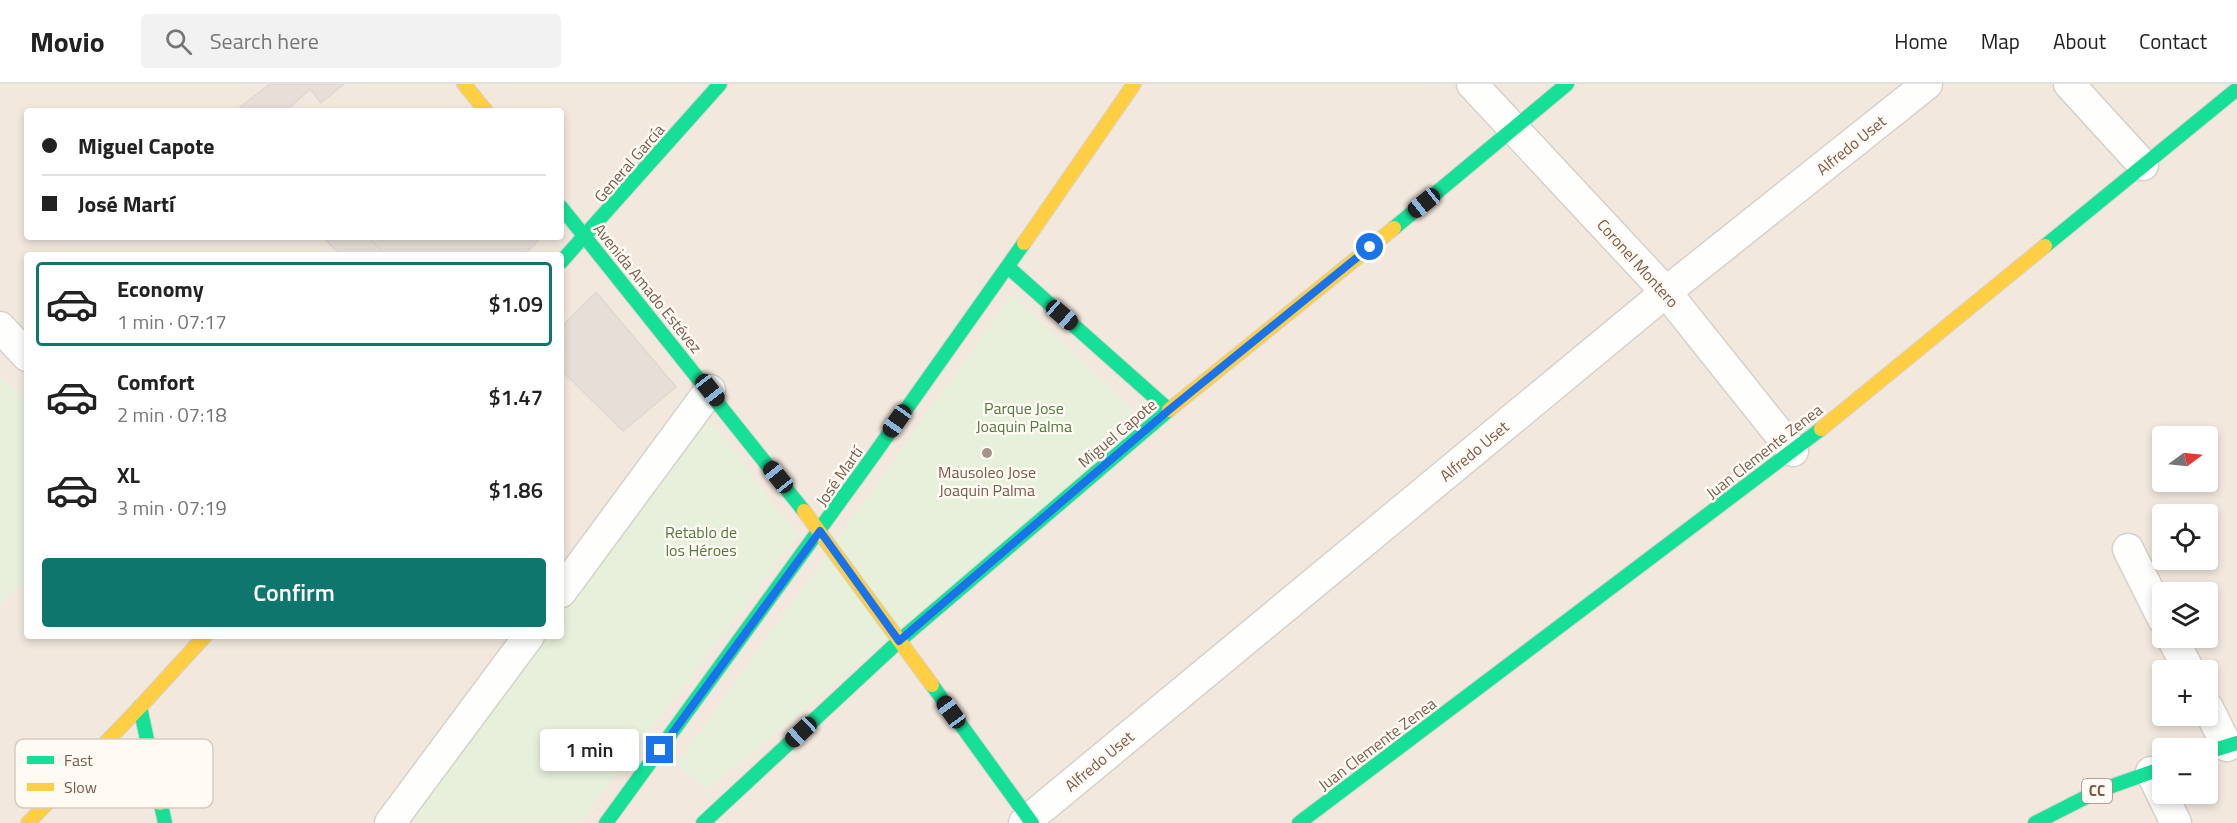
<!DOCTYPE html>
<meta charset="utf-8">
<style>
body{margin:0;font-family:"Titillium Web",sans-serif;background:#f2f2f2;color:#222;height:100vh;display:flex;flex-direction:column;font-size:22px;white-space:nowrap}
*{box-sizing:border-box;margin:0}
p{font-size:20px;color:#767676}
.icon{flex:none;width:33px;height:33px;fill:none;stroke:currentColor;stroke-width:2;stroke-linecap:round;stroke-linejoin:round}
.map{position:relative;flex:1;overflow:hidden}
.sheet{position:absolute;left:24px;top:168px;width:540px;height:387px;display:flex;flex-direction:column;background:#fff;border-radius:6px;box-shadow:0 3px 9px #0003}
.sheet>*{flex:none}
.hud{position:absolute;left:24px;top:24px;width:540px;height:132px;border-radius:6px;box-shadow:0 3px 9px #0003;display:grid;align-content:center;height:132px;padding:0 18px;background:#fff}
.needle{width:39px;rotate:75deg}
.tools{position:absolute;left:2152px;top:342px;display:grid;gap:12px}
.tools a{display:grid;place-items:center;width:66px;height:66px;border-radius:6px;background:#fff;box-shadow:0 3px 9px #0003;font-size:30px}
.end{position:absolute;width:27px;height:27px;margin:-14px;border:8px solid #1a73e8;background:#fff;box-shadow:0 0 0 3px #fff}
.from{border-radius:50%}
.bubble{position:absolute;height:42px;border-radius:6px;background:#fff;box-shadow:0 3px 9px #0003;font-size:20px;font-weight:600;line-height:42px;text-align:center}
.car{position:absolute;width:18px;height:36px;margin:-18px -9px;border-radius:8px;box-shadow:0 0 4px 2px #0007;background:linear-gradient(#222 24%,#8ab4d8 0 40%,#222 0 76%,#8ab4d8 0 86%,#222 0)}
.hud b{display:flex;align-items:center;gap:21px;height:57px;font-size:22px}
.hud b+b{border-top:2px solid #e0e0e0}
.hud i{width:15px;height:15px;background:#222}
ul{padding:10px 0 0;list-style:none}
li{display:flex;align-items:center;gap:18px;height:84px;margin:0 12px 9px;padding:0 6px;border:3px solid transparent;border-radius:6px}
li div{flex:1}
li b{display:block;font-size:22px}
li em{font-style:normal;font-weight:600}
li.active{border-color:#0f766e}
li>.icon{width:54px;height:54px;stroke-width:1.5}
.primary-button{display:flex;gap:12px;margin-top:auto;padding:12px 18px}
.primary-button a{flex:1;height:69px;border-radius:6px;background:#0f766e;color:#fff;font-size:24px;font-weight:600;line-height:69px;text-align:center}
header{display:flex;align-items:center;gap:36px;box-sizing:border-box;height:84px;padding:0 30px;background:#fff;border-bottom:2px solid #e0e0e0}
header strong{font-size:28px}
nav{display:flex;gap:33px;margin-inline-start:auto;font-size:21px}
.search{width:420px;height:54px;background:#f2f2f2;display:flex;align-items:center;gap:15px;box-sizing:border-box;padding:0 21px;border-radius:6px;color:#767676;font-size:22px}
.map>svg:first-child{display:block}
</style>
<header>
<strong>Movio</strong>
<div class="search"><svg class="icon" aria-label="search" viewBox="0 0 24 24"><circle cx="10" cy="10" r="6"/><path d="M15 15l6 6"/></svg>Search here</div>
<nav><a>Home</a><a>Map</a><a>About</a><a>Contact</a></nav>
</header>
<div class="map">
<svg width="2237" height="739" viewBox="0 0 2237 739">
<rect width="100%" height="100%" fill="#f9f5f0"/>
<path fill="#f2e8de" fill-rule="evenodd" d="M0,0h2237v739h-2237v-217l27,-30v60h534v-381h-534v149l-27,-28zM27,27h534v126h-534zM2163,352h45v46h-45zM2163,430h45v46h-45zM2163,508h45v46h-45zM2163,586h45v46h-45zM2163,664h45v46h-45z"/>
<g fill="#e7f0db">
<polygon points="1012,210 1145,338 708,706 676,681"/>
<polygon points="0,292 27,320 27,492 0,522"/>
<polygon points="705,330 798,451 580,739 399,739 539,552 561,552 561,522"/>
</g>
<g fill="#e6ded7" stroke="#e2d8d2" stroke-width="1.5">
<polygon points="270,0 344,0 321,19 310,5 286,27 244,27 240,23"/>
<polygon points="322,153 368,153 387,171 341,171"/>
<polygon points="368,153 542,153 524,171 387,171"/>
<polygon points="596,208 676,303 623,347 561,286 561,243"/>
</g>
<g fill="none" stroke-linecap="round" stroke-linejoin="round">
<g stroke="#d7d1cb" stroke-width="33">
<g id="street">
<polyline points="1472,0 1666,208 1793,367"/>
<polyline points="2069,0 2143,81"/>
<polyline points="0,243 27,272"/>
<polyline points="2128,465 2163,535"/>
<polyline points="561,508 710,306"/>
<polyline points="2172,554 2189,586"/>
<polyline points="2208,624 2227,662"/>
<polyline points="2151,688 2176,739"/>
<polyline points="390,739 529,552"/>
<polyline points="1024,739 1666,208 1927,0"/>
</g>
</g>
<g stroke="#d9d2cb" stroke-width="16">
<g id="fast">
<polyline points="561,123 804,427"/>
<polyline points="1394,144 1567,0"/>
<polyline points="2045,162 2237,5"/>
<polyline points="561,178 720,0"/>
<polyline points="932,601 1032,739"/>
<polyline points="140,623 165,739"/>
<polyline points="2208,668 2237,659"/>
<polyline points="606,739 873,372 1024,159"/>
<polyline points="703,739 899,557 1169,326 1008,183"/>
<polyline points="1299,739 1821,345"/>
<polyline points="2035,739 2098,707 2163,684"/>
</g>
</g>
<g stroke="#d9d2cb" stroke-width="16">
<g id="slow">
<polyline points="464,0 486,27"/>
<polyline points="1024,159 1134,0"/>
<polyline points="1169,326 1394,144"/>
<polyline points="1821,345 2045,162"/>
<polyline points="804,427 932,601"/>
<polyline points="77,690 160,719"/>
<polyline points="28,739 140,623 205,552"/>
</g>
</g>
<use href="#street" stroke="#fefefd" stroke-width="30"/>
<use href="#fast" stroke="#16e098" stroke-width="14"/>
<use href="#slow" stroke="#ffcf43" stroke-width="14"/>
</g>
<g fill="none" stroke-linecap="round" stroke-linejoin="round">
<polyline stroke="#1a73e8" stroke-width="8" points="660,666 820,447 899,557 1169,326 1370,163"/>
</g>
<circle fill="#a69286" stroke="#fffaf3" stroke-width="2" cx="987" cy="369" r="6"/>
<g text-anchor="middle" stroke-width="5" stroke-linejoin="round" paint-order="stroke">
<rect fill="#fffaf3" stroke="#a28b7f" stroke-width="1.5" x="2082" y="695" width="30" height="24" rx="4.5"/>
<g font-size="15" font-weight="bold" fill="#7a5c4d">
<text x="2097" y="712">CC</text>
</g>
<g font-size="16" fill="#7a5c4d" stroke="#fffaf3">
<text transform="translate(1851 61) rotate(-39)" y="6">Alfredo Uset</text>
<text transform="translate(629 79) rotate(-49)" y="6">General García</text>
<text transform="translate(1638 179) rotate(48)" y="6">Coronel Montero</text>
<text transform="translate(648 204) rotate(51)" y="6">Avenida Amado Estévez</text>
<text transform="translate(1117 349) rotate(-40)" y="6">Miguel Capote</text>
<text transform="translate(1474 367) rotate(-40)" y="6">Alfredo Uset</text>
<text transform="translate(1764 367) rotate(-38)" y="6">Juan Clemente Zenea</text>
<text transform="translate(839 392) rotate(-55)" y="6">José Martí</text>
<text transform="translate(1377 660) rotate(-37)" y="6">Juan Clemente Zenea</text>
<text transform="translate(1099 677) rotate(-40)" y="6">Alfredo Uset</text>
</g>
<g font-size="16" fill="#537a41" stroke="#fffaf3">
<text x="1024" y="330">Parque Jose<tspan x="1024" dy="18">Joaquin Palma</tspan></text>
<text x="701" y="454">Retablo de<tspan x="701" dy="18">los Héroes</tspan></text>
</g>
<g font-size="16" fill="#7a5c4d" stroke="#fffaf3">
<text x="987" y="394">Mausoleo Jose<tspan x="987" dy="18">Joaquin Palma</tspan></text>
</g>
</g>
<rect x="15" y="655" width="198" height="69" rx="9" fill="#fffaf3" stroke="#d7cbc1" stroke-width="1.5"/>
<rect x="27" y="672" width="27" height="8" fill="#16e098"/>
<rect x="27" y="699" width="27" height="8" fill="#ffcf43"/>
<g font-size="16" fill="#7a5c4d">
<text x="64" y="682">Fast</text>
<text x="64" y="709">Slow</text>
</g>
</svg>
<div class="tools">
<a><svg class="needle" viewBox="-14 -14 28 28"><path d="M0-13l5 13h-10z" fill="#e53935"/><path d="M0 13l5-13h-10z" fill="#767676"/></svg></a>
<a><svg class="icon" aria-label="locate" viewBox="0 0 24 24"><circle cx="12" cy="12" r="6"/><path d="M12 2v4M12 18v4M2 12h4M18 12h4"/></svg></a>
<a><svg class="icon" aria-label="layers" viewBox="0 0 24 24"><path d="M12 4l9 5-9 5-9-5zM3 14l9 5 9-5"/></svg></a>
<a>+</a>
<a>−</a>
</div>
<i class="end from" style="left:1370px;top:163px"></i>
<i class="end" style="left:660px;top:666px"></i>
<div class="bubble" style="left:540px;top:645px;width:99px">1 min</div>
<i class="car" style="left:1424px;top:119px;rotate:231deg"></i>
<i class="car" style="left:1062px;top:231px;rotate:131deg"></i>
<i class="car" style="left:710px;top:306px;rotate:142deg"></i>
<i class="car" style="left:897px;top:337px;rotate:215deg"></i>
<i class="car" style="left:778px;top:393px;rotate:321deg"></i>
<i class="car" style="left:951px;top:628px;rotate:324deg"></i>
<i class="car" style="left:801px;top:648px;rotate:227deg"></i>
<div class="hud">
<b><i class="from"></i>Miguel Capote</b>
<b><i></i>José Martí</b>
</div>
<section class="sheet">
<ul>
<li class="active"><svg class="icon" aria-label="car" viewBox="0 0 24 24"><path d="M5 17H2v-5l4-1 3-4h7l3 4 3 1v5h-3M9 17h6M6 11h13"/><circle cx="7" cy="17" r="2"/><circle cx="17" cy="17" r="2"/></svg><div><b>Economy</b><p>1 min · 07:17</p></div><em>$1.09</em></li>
<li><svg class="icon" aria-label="car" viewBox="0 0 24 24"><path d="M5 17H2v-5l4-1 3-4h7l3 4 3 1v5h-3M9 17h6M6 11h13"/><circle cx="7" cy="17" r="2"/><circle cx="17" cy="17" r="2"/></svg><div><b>Comfort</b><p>2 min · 07:18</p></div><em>$1.47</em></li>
<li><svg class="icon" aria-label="car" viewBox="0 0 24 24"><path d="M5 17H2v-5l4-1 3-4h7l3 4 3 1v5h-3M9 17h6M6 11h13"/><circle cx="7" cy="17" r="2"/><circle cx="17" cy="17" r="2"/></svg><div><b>XL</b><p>3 min · 07:19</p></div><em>$1.86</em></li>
</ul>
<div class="primary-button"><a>Confirm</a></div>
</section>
</div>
